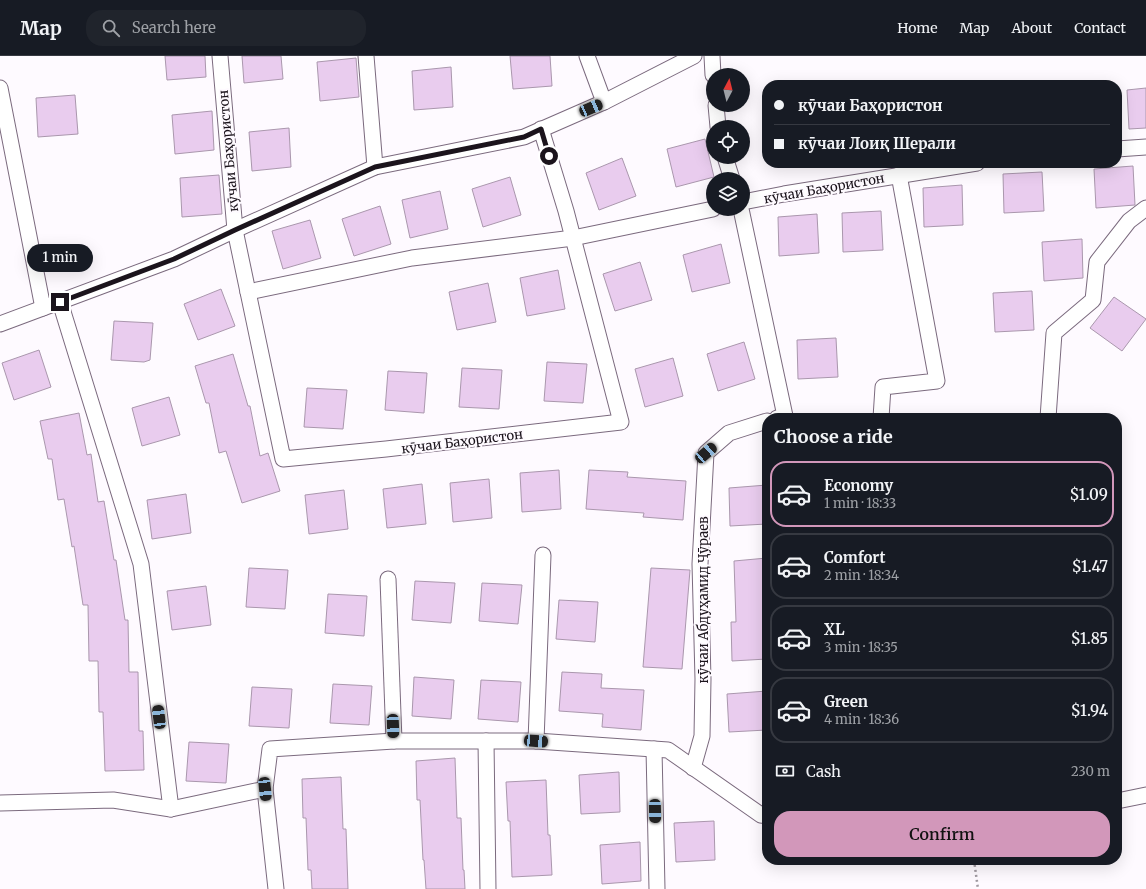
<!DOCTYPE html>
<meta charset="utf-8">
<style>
body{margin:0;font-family:Merriweather,serif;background:#20242c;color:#f1f3f6;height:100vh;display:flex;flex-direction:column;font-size:15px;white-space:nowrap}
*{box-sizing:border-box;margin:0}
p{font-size:13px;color:#9ea1a6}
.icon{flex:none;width:22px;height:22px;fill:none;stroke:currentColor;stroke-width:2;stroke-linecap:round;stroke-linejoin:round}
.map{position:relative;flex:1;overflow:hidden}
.drawer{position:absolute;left:762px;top:357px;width:360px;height:452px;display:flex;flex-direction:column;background:#171b24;border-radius:16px;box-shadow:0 4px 16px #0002}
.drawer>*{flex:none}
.top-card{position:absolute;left:762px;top:24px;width:360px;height:88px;border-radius:16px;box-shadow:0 4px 16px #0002;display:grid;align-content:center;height:88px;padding:0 12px;background:#171b24}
.needle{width:26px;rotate:7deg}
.tools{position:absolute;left:706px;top:12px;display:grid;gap:8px}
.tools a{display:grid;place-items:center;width:44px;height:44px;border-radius:50%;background:#171b24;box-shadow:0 4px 16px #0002;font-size:20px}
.end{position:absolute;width:18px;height:18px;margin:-9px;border:5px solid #1b141c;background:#fff;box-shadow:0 0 0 2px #fff}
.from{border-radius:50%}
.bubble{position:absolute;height:28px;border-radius:14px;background:#171b24;box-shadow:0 4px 16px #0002;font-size:13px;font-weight:600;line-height:28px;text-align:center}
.car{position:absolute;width:12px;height:24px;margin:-12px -6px;border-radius:5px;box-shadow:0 0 3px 1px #0007;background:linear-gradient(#222 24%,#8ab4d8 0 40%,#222 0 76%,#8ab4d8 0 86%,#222 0)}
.top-card b{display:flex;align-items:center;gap:14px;height:38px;font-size:15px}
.top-card b+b{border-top:1px solid #363941}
.top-card i{width:10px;height:10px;background:#f1f3f6}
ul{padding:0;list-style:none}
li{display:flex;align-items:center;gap:12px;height:66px;margin:0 8px 6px;padding:0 4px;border:2px solid #363941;border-radius:16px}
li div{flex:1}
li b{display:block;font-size:15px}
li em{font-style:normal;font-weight:600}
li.on{border-color:#d297ba}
li>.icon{width:36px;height:36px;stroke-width:1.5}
h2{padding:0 12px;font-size:18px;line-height:48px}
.pay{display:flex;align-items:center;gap:10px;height:44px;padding:0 12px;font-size:15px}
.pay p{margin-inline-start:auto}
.action{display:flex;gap:8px;margin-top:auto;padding:8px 12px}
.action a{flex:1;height:46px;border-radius:16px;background:#d297ba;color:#111;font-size:16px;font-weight:600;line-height:46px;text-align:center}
header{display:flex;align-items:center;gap:24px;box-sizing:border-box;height:56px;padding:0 20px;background:#171b24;border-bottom:1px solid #363941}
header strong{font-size:19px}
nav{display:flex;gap:22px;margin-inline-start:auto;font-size:14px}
.search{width:280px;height:36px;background:#20242c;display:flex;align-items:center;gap:10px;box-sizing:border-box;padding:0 14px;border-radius:16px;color:#9ea1a6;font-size:15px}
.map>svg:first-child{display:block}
</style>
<header>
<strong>Map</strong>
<div class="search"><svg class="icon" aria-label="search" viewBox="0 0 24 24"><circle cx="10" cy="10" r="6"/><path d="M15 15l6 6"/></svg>Search here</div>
<nav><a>Home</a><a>Map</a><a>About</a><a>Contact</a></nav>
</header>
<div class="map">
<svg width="1146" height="833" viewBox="0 0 1146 833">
<rect width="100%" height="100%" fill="#fefaff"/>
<g fill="#e9ccee" stroke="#aa97ad">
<polygon points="165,0 205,0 206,21 167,24"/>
<polygon points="242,0 281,0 283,23 244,27"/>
<polygon points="510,0 550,0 552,30 513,33"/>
<polygon points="356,2 359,41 320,45 317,6"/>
<polygon points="451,11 453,51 414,54 412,15"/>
<polygon points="1146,32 1146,72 1129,73 1127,34"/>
<polygon points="75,39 78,78 38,81 36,42"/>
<polygon points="212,55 214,94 175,98 172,59"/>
<polygon points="289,72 291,111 252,115 249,76"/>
<polygon points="705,83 714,121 676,131 667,93"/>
<polygon points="622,102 636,140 599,154 586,117"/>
<polygon points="1133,110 1135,149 1096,152 1094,113"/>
<polygon points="1042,116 1044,155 1004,157 1003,118"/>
<polygon points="219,119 222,158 182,161 180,122"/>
<polygon points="510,121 521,159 483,171 472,133"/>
<polygon points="962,129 963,169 924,171 923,132"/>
<polygon points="440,135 448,173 410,182 402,144"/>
<polygon points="380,150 391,188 354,200 342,163"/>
<polygon points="881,155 883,194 843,196 842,157"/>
<polygon points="817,158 819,197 779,200 778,161"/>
<polygon points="310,164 321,202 283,213 272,175"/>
<polygon points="1082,183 1083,222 1044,225 1042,186"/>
<polygon points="721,188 730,227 692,236 683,199"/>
<polygon points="640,206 652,244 615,255 603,218"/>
<polygon points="558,214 565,253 527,260 520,222"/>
<polygon points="488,227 496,266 457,274 449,236"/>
<polygon points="221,233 235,270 198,284 184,248"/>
<polygon points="1032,235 1034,274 995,276 993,237"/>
<polygon points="1114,241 1146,263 1122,295 1090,272"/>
<polygon points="114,265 153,267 150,304 144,306 111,304"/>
<polygon points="836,282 838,321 798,323 797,284"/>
<polygon points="744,286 755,323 718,335 707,298"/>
<polygon points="39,294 51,331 14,344 2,307"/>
<polygon points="233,298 248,350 250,350 260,400 268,397 280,435 242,447 226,395 219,397 209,347 206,347 195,310"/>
<polygon points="673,302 683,340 645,351 635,313"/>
<polygon points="547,306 587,308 583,347 544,345"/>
<polygon points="462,312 502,314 499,353 459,351"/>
<polygon points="388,315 427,317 424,357 385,354"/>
<polygon points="307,332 347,334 343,373 304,371"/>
<polygon points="169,341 180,379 142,390 132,352"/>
<polygon points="79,357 87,399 91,398 98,446 104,445 114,504 116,504 125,564 128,564 129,616 138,616 139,675 143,675 144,714 105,715 103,656 99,656 98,605 89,605 88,549 83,549 74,490 72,491 64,443 58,444 52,403 48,403 40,365"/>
<polygon points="559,414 561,453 522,456 520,417"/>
<polygon points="589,414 628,416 627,421 686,425 683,464 643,461 644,457 586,453"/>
<polygon points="489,423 492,462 453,466 450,427"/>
<polygon points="422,428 426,468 387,472 383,433"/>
<polygon points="767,429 767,468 730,470 729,432"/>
<polygon points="344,434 348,473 309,478 305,439"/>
<polygon points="186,438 191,477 152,483 147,444"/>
<polygon points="767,502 767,603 732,605 731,566 736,566 734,505"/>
<polygon points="249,512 288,514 285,553 246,551"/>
<polygon points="651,512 690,514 682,613 643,611"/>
<polygon points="415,525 455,527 451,567 412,564"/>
<polygon points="482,527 522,529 518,568 479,565"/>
<polygon points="206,530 211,569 172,574 167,535"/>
<polygon points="328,538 367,540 364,580 325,577"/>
<polygon points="559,544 598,546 595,586 556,583"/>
<polygon points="562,616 602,618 601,632 644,634 641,674 602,671 603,658 559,655"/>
<polygon points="414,621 454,624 451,663 412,660"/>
<polygon points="481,624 521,626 518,666 478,663"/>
<polygon points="333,628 372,630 369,669 330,667"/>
<polygon points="252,631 292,633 289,672 249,670"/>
<polygon points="767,635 767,674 729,676 727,638"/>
<polygon points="189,686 229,688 226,727 186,725"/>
<polygon points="455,702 457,762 461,762 463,814 464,814 465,833 426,833 424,804 423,804 420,744 417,744 416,705"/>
<polygon points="619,716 620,756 581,758 579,719"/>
<polygon points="341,721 343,773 346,773 348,833 312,833 311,814 308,814 306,762 303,762 302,723"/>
<polygon points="546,724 548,779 550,779 552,819 512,821 510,765 508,765 506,726"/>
<polygon points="714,765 715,804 676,806 674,767"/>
<polygon points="640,786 641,825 602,828 600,789"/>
</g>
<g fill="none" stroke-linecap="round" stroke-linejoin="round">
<g stroke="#7b6a7e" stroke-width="17">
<g id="street">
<polyline points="220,0 235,174 283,403 386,393 621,366 566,155 541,73"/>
<polyline points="366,0 375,111"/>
<polyline points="587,0 604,46"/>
<polyline points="712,0 713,19"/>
<polyline points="0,32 43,252"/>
<polyline points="716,49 718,71"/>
<polyline points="1117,93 1146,91"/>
<polyline points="725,101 732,123"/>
<polyline points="743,146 784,138 977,107"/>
<polyline points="741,153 785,360 777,362"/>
<polyline points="248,236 412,202 573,182 713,153"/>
<polyline points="60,246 141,508 171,753"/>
<polyline points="0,268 174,203 235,174 375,111 524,81 604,46 694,0"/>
<polyline points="881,362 883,331 937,325 899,119"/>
<polyline points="1048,362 1054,277 1093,244 1097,206 1129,165 1146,152"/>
<polyline points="388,523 394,685"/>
<polyline points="486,685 488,833"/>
<polyline points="536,685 543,499"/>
<polyline points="654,693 657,833"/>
<polyline points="693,712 702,680 703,623 700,508 706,397 729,377 767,365"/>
<polyline points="265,733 276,833"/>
<polyline points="1117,745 1146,739"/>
<polyline points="0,747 113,744 171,753 265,733 270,693 394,685 536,685 668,694 761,759 767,760"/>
</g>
</g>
<polyline stroke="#a09aa1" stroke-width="2.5" stroke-dasharray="2 3" stroke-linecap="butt" points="974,804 978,833"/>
<use href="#street" stroke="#fff" stroke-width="15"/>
</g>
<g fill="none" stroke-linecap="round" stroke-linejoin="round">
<polyline stroke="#1b141c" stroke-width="5" points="60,246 174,203 235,174 375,111 524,81 541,73 549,100"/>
</g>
<g text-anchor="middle" stroke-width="4" stroke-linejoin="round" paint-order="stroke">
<g font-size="13" fill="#1b141c" stroke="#fefaff">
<text transform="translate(228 95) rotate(-95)" y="5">кӯчаи Баҳористон</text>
<text transform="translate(824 132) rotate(-10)" y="5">кӯчаи Баҳористон</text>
<text transform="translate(462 385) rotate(-7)" y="5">кӯчаи Баҳористон</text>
<text transform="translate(703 544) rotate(-90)" y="5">кӯчаи Абдуҳамид Ҷӯраев</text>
</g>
</g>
</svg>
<div class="tools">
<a><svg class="needle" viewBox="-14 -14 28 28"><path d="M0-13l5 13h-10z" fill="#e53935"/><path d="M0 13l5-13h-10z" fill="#9ea1a6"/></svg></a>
<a><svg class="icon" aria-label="locate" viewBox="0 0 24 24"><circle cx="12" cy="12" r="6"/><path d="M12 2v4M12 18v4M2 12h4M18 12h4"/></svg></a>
<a><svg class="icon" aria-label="layers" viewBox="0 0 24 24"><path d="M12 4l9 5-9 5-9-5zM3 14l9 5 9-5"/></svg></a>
</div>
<i class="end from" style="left:549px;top:100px"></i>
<i class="end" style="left:60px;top:246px"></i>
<div class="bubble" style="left:27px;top:188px;width:66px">1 min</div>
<i class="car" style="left:591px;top:52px;rotate:67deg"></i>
<i class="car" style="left:706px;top:397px;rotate:49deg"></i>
<i class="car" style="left:159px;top:661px;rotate:353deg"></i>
<i class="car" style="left:393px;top:670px;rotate:178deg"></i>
<i class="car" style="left:536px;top:685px;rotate:94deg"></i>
<i class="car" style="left:265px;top:733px;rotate:174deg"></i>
<i class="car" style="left:655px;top:755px;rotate:179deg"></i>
<div class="top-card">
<b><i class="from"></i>кӯчаи Баҳористон</b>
<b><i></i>кӯчаи Лоиқ Шерали</b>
</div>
<section class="drawer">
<h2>Choose a ride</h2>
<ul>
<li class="on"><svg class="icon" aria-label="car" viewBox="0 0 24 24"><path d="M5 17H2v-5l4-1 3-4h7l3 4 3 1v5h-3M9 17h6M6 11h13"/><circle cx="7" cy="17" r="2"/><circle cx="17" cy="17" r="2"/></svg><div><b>Economy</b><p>1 min · 18:33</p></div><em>$1.09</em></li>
<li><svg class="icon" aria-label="car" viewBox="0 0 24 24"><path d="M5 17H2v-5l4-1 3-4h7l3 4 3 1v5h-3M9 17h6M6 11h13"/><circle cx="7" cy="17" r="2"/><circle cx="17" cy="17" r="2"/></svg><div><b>Comfort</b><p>2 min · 18:34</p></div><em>$1.47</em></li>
<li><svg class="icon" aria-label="car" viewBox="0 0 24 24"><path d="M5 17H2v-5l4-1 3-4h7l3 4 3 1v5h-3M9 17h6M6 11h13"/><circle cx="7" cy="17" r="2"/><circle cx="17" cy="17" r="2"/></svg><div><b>XL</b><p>3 min · 18:35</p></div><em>$1.85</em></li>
<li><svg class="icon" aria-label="car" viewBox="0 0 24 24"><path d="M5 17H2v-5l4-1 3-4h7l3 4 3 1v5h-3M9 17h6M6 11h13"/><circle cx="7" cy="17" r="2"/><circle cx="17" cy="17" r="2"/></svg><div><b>Green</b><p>4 min · 18:36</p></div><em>$1.94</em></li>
</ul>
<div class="pay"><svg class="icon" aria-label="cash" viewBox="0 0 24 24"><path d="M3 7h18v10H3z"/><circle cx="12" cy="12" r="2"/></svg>Cash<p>230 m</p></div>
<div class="action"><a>Confirm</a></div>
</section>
</div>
